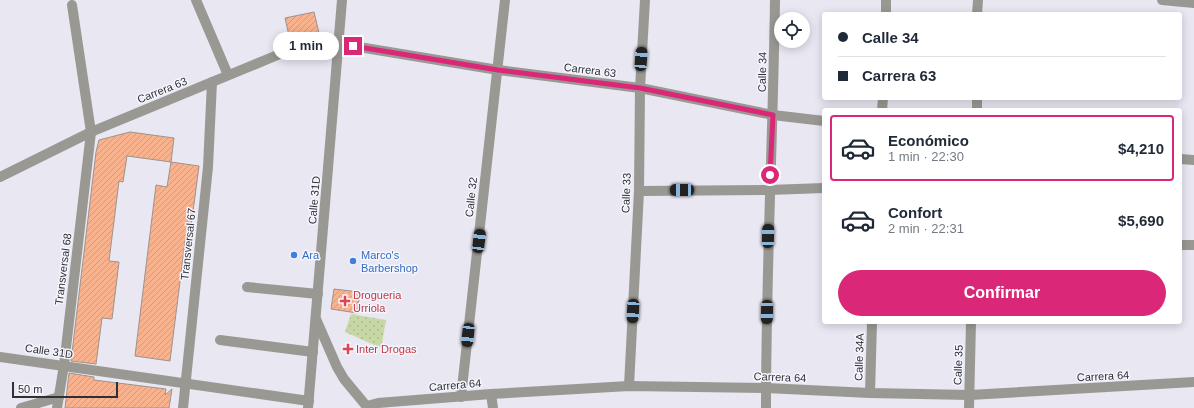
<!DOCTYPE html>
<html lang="es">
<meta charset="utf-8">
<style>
body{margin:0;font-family:Arial,sans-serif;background:#f6f6f7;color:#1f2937;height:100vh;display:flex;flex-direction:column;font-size:15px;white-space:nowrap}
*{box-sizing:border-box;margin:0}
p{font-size:13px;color:#747a83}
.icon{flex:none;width:22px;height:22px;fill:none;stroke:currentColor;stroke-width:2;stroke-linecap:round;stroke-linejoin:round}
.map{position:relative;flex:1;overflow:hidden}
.side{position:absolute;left:822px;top:108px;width:360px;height:216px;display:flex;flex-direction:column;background:#fff;border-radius:4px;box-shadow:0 2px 10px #0003}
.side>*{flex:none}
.guide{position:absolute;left:822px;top:12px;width:360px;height:88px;border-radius:4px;box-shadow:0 2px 10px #0003;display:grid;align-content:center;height:88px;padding:0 16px;background:#fff}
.controls{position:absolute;left:774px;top:12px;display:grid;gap:8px}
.controls a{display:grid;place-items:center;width:36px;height:36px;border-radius:50%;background:#fff;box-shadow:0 2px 10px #0003;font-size:20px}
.scale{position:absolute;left:12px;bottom:10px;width:106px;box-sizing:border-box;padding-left:4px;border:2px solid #303034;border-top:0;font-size:11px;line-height:14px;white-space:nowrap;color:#303034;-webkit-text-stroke:3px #f5f5fe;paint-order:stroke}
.end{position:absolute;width:18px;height:18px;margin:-9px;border:5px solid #db2777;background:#fff;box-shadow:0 0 0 2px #fff}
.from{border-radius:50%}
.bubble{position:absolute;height:28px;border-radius:14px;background:#fff;box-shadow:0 2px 10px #0003;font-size:13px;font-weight:800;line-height:28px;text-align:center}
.car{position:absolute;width:12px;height:24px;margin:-12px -6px;border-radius:5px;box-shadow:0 0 3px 1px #0007;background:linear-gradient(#222 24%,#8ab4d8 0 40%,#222 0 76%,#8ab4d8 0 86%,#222 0)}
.guide b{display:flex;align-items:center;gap:14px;height:38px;font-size:15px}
.guide b+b{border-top:1px solid #e0e1e3}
.guide i{width:10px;height:10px;background:#1f2937}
ul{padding:7px 0 0;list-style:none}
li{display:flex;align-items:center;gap:12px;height:66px;margin:0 8px 6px;padding:0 8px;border:2px solid transparent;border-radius:4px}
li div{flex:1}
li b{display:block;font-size:15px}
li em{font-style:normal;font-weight:800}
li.selected{border-color:#db2777}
li>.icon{width:36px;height:36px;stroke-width:1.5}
.action{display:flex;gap:8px;margin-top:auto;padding:8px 16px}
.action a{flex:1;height:46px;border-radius:24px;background:#db2777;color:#fff;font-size:16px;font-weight:800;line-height:46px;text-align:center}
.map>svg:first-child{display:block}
</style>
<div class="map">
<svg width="1194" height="408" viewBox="0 0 1194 408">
<defs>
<pattern id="grass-dots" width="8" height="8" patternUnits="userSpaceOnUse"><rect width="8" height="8" fill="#c7d8a4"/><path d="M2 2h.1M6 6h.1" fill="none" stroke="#abba8e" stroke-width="1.8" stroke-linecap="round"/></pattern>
<pattern id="building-hatch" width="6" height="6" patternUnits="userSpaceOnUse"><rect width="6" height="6" fill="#f8b28e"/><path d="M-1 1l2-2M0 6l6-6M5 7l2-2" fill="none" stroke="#d5997b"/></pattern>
</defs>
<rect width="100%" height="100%" fill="#e8e7f2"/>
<polygon fill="url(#grass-dots)" points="351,314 386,320 381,348 345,332"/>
<g fill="url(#building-hatch)" stroke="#9e938e">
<polygon points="314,12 319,33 290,40 285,18"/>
<polygon points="130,132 174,138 171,162 127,156 123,182 119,181 109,261 119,262 112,319 102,318 96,364 71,361 96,152 99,140"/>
<polygon points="171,162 199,166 190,234 186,234 170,361 135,356 156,185 167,187"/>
<polygon points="334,289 360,292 357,313 331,309"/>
<polygon points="69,373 94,377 94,380 166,389 165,395 172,389 169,408 65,408"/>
</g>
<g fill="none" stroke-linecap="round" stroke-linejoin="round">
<g stroke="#999893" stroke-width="10">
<polyline points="196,0 228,75"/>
<polyline points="1162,0 1194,3"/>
<polyline points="886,14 886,0"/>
<polyline points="977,14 978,0"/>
<polyline points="353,46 498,70 640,88 773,115 824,121"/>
<polyline points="882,110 883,98"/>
<polyline points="977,110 977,98"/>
<polyline points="1180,159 1194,160"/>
<polyline points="0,177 91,132 280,54 339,44"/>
<polyline points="639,191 769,190 824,188"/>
<polyline points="1180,245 1194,245"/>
<polyline points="247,287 318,294"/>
<polyline points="220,340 313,352"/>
<polyline points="0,357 309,401"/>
<polyline points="629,386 639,191 640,88 645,0"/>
<polyline points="870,393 872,322"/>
<polyline points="491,394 493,408"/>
<polyline points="461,397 505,0"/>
<polyline points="367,406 378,403 491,394 629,386 766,388 870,393 970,395 1194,382"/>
<polyline points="21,408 59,397"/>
<polyline points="57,408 64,365 91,132 72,5"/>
<polyline points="183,408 208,167 212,82"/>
<path d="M766,408c0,-136 7,-272 9,-408"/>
<polyline points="969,408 971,322"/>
</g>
<g stroke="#999893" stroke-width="10">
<polyline points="316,319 337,367 344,379 368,408"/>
<polyline points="308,408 342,0"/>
</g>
</g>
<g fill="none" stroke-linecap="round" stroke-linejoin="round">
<polyline stroke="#db2777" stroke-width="5" points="353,46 498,70 640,88 773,115 770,175"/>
</g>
<g fill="#3f7fe0" stroke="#f5f5fe" stroke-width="1.5">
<circle cx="294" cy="255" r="4"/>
<circle cx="353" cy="261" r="4"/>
</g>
<g fill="#e0444e" stroke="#f5f5fe" stroke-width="1.5">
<path d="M343 295h4v4h4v4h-4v4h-4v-4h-4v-4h4z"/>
<path d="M346 343h4v4h4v4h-4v4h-4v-4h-4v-4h4z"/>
</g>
<g text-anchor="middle" stroke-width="3" stroke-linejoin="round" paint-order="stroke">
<g font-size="11" fill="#303034" stroke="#f5f5fe">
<text transform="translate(590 70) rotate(7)" y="4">Carrera 63</text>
<text transform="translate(762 72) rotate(-89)" y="4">Calle 34</text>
<text transform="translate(162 90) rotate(-22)" y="4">Carrera 63</text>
<text transform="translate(626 193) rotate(-88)" y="4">Calle 33</text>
<text transform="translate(471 197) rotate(-84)" y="4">Calle 32</text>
<text transform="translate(314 200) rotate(-85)" y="4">Calle 31D</text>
<text transform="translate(188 244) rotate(-84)" y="4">Transversal 67</text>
<text transform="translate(63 269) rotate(-83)" y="4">Transversal 68</text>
<text transform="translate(49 351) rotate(8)" y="4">Calle 31D</text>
<text transform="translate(859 357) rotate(-88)" y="4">Calle 34A</text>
<text transform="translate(958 365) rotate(-88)" y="4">Calle 35</text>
<text transform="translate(1103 376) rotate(-3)" y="4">Carrera 64</text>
<text transform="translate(780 377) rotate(2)" y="4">Carrera 64</text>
<text transform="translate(455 385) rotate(-5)" y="4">Carrera 64</text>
</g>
<g font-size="11" fill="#366cbe" stroke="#f5f5fe" text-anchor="start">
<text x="302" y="259">Ara</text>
<text x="361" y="259">Marco's<tspan x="361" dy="13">Barbershop</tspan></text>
</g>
<g font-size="11" fill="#be3a42" stroke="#f5f5fe" text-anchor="start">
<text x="353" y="299">Drogueria<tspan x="353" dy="13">Urriola</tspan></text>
<text x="356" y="353">Inter Drogas</text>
</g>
</g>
</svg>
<div class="controls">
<a><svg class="icon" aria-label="locate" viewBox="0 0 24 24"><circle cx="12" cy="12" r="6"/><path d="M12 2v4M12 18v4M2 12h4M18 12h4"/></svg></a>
</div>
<div class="scale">50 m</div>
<i class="end from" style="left:770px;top:175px"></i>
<i class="end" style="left:353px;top:46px"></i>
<div class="bubble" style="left:273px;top:32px;width:66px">1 min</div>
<i class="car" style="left:641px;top:59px;rotate:4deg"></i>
<i class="car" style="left:682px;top:190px;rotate:270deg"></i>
<i class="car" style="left:768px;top:236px;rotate:1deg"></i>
<i class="car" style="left:479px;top:241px;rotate:7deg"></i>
<i class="car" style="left:633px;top:311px;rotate:183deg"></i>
<i class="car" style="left:767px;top:312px;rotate:181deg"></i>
<i class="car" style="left:468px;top:335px;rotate:186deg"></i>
<div class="guide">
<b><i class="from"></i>Calle 34</b>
<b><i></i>Carrera 63</b>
</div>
<section class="side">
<ul>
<li class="selected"><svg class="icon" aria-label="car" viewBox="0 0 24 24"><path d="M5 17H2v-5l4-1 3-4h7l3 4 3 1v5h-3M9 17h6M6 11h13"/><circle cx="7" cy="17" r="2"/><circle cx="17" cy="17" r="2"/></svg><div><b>Económico</b><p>1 min · 22:30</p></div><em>$4,210</em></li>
<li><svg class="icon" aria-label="car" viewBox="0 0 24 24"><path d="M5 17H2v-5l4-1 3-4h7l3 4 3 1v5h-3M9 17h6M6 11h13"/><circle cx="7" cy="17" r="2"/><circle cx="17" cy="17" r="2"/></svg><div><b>Confort</b><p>2 min · 22:31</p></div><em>$5,690</em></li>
</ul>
<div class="action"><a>Confirmar</a></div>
</section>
</div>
